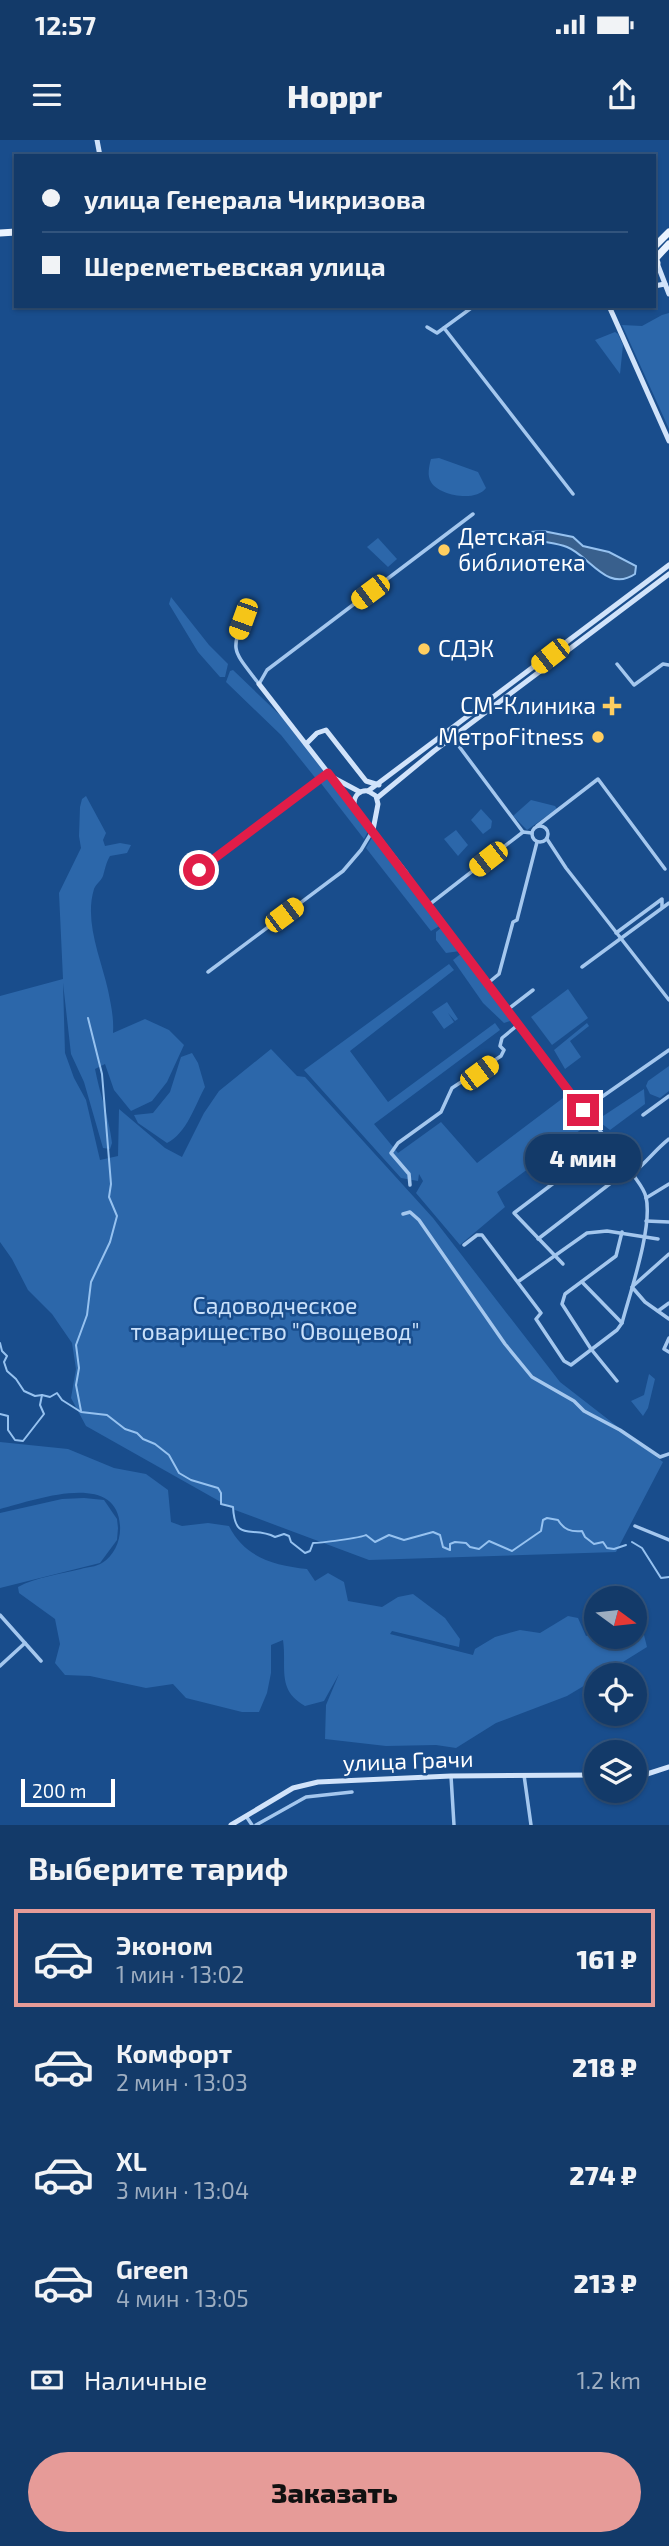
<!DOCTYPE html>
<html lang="ru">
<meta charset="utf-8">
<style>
body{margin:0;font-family:"Exo 2",sans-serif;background:#1c416f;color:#f1f3f6;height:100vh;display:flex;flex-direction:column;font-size:26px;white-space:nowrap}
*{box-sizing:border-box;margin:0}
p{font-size:23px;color:#9dadc0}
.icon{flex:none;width:38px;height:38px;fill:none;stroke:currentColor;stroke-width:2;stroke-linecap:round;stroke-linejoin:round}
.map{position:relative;height:1685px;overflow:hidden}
.drawer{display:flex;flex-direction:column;background:#133a69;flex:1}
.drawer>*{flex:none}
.guide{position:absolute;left:14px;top:14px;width:642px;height:154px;border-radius:0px;box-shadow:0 2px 5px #0004,0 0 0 2px #32547d;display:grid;align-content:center;height:154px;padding:0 28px;background:#133a69}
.needle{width:46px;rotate:105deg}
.fabs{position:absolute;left:584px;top:1446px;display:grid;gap:14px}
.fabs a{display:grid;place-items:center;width:63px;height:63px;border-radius:50%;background:#133a69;box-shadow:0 2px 5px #0004,0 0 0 2px #32547d;font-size:35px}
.scale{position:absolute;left:21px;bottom:18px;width:94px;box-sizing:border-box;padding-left:7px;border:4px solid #fff;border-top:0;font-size:19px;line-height:24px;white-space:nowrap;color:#fff;-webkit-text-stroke:5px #194d8c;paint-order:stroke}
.end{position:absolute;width:32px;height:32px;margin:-16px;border:9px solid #e11d48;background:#fff;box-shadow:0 0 0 4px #fff}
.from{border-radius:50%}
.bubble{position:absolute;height:49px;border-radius:24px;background:#133a69;box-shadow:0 2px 5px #0004,0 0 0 2px #32547d;font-size:23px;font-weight:800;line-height:49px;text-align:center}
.car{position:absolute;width:21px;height:42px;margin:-21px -10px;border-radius:9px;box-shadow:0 0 5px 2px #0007;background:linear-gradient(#f5c518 24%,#345 0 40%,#f5c518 0 76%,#345 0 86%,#f5c518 0)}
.guide b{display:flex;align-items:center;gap:24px;height:66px;font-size:26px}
.guide b+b{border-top:2px solid #32547d}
.guide i{width:18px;height:18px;background:#f1f3f6}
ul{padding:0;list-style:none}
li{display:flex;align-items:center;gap:21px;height:98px;margin:0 14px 10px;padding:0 14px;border:4px solid transparent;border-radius:0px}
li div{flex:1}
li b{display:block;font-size:26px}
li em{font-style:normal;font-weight:800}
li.on{border-color:#e69b98}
li>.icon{width:63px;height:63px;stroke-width:1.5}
h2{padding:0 28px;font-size:32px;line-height:84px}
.pay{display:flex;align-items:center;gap:18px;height:77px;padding:0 28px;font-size:26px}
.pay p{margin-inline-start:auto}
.button{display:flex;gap:14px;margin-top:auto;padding:14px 28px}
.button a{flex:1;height:80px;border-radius:42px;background:#e69b98;color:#111;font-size:28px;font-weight:800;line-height:80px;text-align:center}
.status{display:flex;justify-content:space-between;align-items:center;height:49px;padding:0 35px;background:#133a69;direction:ltr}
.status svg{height:19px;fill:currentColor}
header{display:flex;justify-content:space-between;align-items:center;height:91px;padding:0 28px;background:#133a69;font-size:32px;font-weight:800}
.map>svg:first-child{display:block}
</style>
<div class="status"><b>12:57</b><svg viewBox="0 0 49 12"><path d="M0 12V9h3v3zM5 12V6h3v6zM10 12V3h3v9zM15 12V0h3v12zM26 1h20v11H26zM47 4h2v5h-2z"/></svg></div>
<header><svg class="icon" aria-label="menu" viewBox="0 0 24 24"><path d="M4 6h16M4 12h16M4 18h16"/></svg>Hoppr<svg class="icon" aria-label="share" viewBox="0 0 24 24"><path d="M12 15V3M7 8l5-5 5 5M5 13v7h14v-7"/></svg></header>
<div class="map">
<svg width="669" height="1685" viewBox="0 0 669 1685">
<rect width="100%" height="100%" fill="#194d8c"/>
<g fill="#2c67aa">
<polygon points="669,173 669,289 622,185 642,186 662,175"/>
<polygon points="615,192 618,194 623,205 620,234 595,200"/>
<path d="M439,318l39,14 8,16c-11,15 -48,7 -55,-6 -4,-6 -2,-16 0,-23z"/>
<polygon points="378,398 397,419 388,427 367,407"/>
<polygon points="171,457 209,505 228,524 225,537 220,537 198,512 169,464"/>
<polygon points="233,530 284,579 327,633 317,640 281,595 226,542 230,531"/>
<polygon points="329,636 369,690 364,699 320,642"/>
<path d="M86,656l20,37 -3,7 2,6 15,-3 11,2 -4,8 -17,3c-4,7 -5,13 -7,20 -2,5 -7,8 -9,13 -10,33 7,69 14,101 3,15 6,28 5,43l32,-14 24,11 15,15 -17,37 -15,19 -21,10 -17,-21 -9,-26 -10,5c5,26 14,48 17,74l-2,6 -7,-1 -19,-66 -13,-28 -8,-71 2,70 9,25 12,22 14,60 18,-4 1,-47 46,39 17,9 22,-44 15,-22 52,-42 26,27 8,1 128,141 127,164 103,80 -47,90 -247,8 -134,-50 -149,-84 -15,-28 5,-29 -4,-26 -20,-29 -24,-24 -16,-31 -12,-17v-246l63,-17 -4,-86 22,-45 -2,-12 1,-29 2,-8z"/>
<polygon points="531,660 555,666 557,669 527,690 513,676"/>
<polygon points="481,669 492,681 491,688 483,694 471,680"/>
<polygon points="456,690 468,705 458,716 444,699"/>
<polygon points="373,696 441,785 431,791 366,708"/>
<polygon points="442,787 460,811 446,813 436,800 436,792"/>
<polygon points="462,813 513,880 504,883 483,863 453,820"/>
<polygon points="449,824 454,830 350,911 388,962 495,883 500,890 374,984 398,1013 441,982 477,1023 563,958 587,985 497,1052 505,1067 460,1105 416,1053 423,1041 419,1034 418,1041 401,1038 304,930"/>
<polygon points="568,849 588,878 552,905 531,877"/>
<polygon points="447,862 458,879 455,881 448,873 454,882 444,889 432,872"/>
<polygon points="587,883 589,886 570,901 581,917 565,929 554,910"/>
<path d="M192,913l6,10 7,24c-10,18 -18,46 -38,56l-29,-20 -4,-8 19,-2 17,-21 11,-35z"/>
<polygon points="669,926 669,951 660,958 650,954 646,946 648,941"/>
<polygon points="644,949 645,964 610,990 597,980"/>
<polygon points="649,1234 655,1239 648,1268 643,1276 631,1261 644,1255"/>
<path d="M0,1302l68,7 46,19 32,6 22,16 3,32 11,4 26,-3 21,3c16,32 45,39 78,43l8,12 13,-8 16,9 4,19 34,6 16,-10 15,-3 32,24 15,21 -1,8 -67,-16 -2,3 83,21 2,-6 20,-12 25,-7 20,3 28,-17 10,2 8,18 11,-3v3h38v-31l10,-3 -6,13 8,32 -45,28h-5v3l-30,18 -71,27 -40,25 -20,-3 -50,1 -61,-7 1,-34 13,-31 -15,27 -19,5c-29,-16 -18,-39 -22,-66l-12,5v28l-4,20 -8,19h-17l-56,-14 -13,-14 -27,4 -56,-12 -25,-1 -10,-12 5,-19 -5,-25 -36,-26 -1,-6c18,-10 43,-13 63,-18 6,-2 15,-2 21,-6 12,-7 19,-23 18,-37 -3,-57 -87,-25 -120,-17z"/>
<polygon points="84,1358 104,1360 117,1379 118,1388 117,1400 100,1423 0,1448 0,1373 62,1359"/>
</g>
<path fill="#39608d" stroke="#96c2f0" stroke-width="2" d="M543,391l30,6 10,9 26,6 27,14 -1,8c-28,19 -45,-18 -68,-27 -13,-5 -25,-4 -37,-9l1,-6z"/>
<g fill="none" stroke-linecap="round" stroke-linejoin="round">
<g stroke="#96c2f0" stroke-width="2">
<path d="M0,1203l2,8 5,5 -3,6 3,9 9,8 8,12 11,5 7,-1 8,2 7,-4 5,7 19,12 26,3 18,14 12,4 6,6 12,5 14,11 10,18 12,7 27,8 3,5v11l12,3c2,37 19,18 42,30l9,-3 5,2 2,6 14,11 5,-2 3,-8c6,0 48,-5 53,-8l9,7 14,-7 15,5 29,-8 7,3 3,12 7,3v-6l5,-2 11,1 4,4 9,2 10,-8 23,10 29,-20 2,-11 4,-2 11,2c6,10 13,12 24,11l3,6 9,7 9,-2 4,6 7,1 12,-4"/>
<polyline points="81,1271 76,1245 79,1228 76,1205 87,1175 91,1142 110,1102 117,1076 109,1057 111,1044 102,934 88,878"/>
<polyline points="0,1274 8,1276 8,1290 15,1300 23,1301 44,1274 40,1265 42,1255"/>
<polyline points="632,1402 642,1408 661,1438 669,1437"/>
</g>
<g stroke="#a4c7ee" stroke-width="3.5">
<polyline points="427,187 437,193 474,166"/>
<polyline points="444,188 573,354"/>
<path d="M247,468c-16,45 -17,38 12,76l8,-14 206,-156"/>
<polyline points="617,524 634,545 663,524 669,525"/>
<polyline points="458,605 523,692"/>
<circle cx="540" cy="694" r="8"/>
<polyline points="537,686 598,639 665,729"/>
<polyline points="547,699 566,728 669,860"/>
<path d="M406,733l226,300c5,8 12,15 14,24 7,30 -16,96 -24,126l-5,7 -46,35 -7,-4 -28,-42 5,-6 -59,-78h-5l-13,10"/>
<polyline points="205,738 199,730 328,633"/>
<polyline points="430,764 523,692 532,693"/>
<polyline points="616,793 662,759 662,767"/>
<polyline points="582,827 669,763"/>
<polyline points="208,832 343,731 361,710 373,690"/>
<polyline points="488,843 499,834 513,782 517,780 537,702"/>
<polyline points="507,870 533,850"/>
<polyline points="583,970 669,910"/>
<polyline points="643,975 669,956"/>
<path d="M633,1033c14,-11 22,-23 36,-34"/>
<polyline points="410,1045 409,1034 391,1013 398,1003 441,972 452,948 501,916 504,910 500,906 502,898 519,884"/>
<polyline points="646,1058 669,1044"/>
<polyline points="403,1074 410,1072 419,1080 505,1204 532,1237 574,1261 584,1271 620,1290 660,1317 669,1314"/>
<polyline points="646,1081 669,1082"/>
<polyline points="538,1099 629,1029"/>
<polyline points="563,1124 514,1073 608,1002"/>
<polyline points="519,1141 587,1093 607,1091 658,1099"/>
<polyline points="582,1142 622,1183"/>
<polyline points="633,1146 669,1114"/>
<polyline points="632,1147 645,1162 669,1179"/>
<polyline points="658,1171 669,1163"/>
<polyline points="669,1198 664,1209 669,1212"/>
<polyline points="617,1241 591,1209 562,1164 565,1154 616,1116 622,1092"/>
<polyline points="635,1386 669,1400"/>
<polyline points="0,1475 41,1521"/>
<polyline points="0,1526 25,1503"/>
<polyline points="524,1635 531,1685"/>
<polyline points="451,1636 454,1685"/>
<polyline points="246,1676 252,1685"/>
<polyline points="256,1685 306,1657 352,1652"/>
</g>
<g stroke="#d1e3fa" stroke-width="5">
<polyline points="97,0 100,16"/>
<polyline points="657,123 669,154"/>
<polyline points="654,146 665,144"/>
<polyline points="609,166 669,301"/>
<polyline points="259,544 406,733"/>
<polyline points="306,604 317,593 326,590 366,641 379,645"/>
<polyline points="332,637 360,652"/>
<polyline points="368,651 669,425"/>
<polyline points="377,658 434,611 669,434"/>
<path d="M354,664c0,-9 6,-14 14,-13l8,5 2,8 -5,26"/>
<polyline points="635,1634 647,1634 669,1627"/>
<polyline points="231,1685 293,1648 318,1642 451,1636 597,1635"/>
</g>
<g stroke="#eaf3ff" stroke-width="7">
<polyline points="0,93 16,92"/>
<polyline points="654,107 669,92"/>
<polyline points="654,116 657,123 654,130"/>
<polyline points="656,118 669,104"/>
</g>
</g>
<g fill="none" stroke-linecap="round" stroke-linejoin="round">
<polyline stroke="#e11d48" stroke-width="9" points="199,730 328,633 583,970"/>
</g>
<g fill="#ffce60" stroke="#194d8c" stroke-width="2.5">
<circle cx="444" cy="410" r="7"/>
<circle cx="424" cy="509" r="7"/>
<path d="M608.5 555.5h7v7h7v7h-7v7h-7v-7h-7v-7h7z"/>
<circle cx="598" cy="597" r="7"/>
</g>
<g text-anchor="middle" stroke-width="5" stroke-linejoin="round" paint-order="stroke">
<g font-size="23" fill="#fff" stroke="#194d8c" text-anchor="start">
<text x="458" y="405">Детская<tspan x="458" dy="26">библиотека</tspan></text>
<text x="438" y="517">СДЭК</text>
<text x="596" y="574" text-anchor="end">СМ-Клиника</text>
<text x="584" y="605" text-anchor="end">МетроFitness</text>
</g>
<g font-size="23" fill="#c9e0fa" stroke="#194d8c">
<text x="275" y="1174">Садоводческое<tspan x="275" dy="26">товарищество "Овощевод"</tspan></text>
</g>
<g font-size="23" fill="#fff" stroke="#194d8c">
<text transform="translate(408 1621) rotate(-2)" y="8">улица Грачи</text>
</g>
</g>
</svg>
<div class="fabs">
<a><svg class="needle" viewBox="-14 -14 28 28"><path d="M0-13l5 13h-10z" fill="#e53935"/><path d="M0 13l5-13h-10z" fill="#9dadc0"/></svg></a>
<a><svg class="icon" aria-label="locate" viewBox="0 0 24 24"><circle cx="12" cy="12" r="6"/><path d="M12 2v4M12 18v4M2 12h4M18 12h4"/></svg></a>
<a><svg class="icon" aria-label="layers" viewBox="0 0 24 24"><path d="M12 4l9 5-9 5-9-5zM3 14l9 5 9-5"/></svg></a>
</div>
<div class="scale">200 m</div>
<i class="end from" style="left:199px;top:730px"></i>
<i class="end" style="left:583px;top:970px"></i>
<div class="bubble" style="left:525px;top:994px;width:116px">4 мин</div>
<i class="car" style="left:370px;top:452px;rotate:233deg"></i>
<i class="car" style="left:243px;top:479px;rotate:200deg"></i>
<i class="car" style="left:550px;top:516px;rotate:232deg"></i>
<i class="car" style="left:488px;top:719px;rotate:232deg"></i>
<i class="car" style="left:284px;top:775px;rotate:53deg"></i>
<i class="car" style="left:479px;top:933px;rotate:53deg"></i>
<div class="guide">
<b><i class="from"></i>улица Генерала Чикризова</b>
<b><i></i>Шереметьевская улица</b>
</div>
</div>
<section class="drawer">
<h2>Выберите тариф</h2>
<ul>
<li class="on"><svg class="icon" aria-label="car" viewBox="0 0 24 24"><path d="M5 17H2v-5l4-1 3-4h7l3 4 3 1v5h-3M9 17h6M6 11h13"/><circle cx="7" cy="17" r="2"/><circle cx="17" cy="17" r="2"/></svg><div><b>Эконом</b><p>1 мин · 13:02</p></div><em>161 ₽</em></li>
<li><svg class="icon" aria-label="car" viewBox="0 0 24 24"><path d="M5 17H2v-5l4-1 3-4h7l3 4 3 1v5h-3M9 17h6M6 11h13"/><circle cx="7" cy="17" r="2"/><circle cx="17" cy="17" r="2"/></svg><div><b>Комфорт</b><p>2 мин · 13:03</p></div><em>218 ₽</em></li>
<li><svg class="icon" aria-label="car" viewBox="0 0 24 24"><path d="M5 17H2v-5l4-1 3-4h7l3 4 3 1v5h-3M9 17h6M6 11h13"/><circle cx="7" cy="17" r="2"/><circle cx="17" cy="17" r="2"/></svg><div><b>XL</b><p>3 мин · 13:04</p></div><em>274 ₽</em></li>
<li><svg class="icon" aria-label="car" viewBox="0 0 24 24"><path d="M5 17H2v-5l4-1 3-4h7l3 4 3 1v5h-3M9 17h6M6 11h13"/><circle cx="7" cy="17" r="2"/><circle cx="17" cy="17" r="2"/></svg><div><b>Green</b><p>4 мин · 13:05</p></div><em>213 ₽</em></li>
</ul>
<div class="pay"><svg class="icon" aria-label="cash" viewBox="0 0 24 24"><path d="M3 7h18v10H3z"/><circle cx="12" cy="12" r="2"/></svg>Наличные<p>1.2 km</p></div>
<div class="button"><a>Заказать</a></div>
</section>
